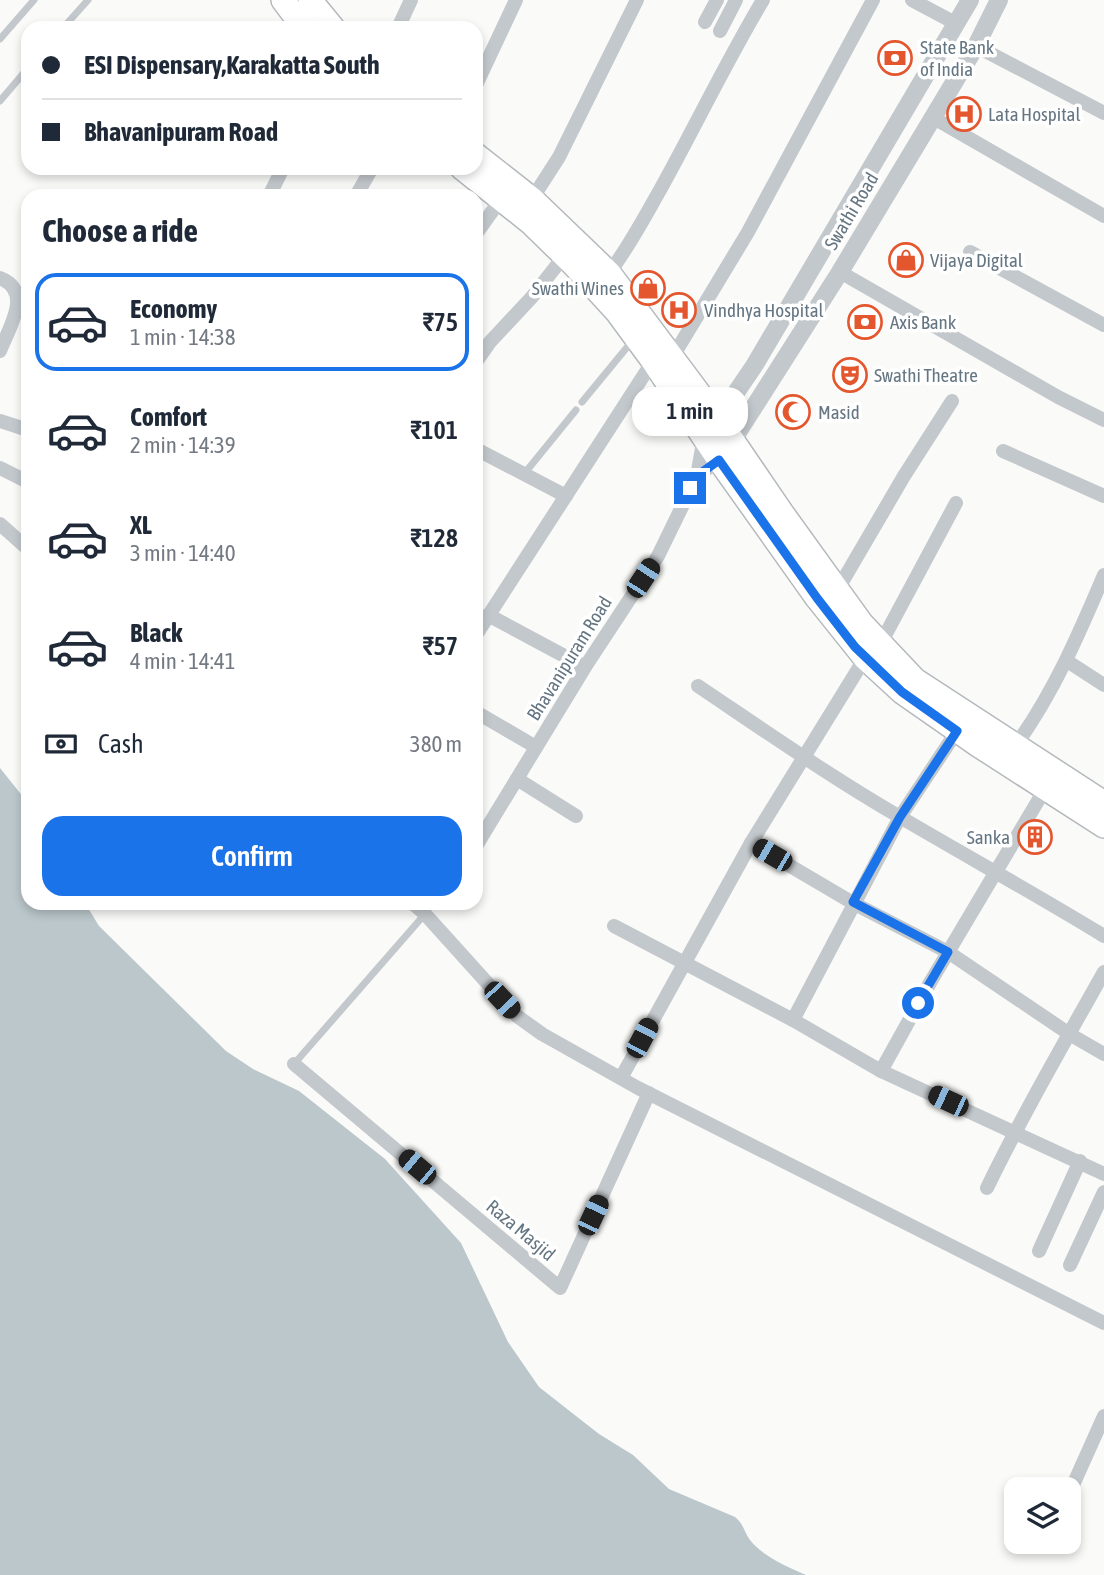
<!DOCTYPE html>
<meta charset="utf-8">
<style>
body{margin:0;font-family:"Asap Condensed",sans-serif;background:#f6f6f7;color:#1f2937;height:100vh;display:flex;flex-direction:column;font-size:26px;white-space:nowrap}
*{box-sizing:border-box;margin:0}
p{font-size:23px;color:#747a83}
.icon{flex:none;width:38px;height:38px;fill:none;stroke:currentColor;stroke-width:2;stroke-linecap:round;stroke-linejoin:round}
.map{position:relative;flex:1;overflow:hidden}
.sheet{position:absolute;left:21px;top:189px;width:462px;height:721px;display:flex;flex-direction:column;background:#fff;border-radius:21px;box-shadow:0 4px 10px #0003}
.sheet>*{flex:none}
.top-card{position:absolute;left:21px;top:21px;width:462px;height:154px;border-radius:21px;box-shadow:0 4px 10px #0003;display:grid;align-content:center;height:154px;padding:0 21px;background:#fff}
.tools{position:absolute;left:1004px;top:1477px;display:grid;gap:14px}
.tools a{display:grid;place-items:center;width:77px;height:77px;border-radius:14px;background:#fff;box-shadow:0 4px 10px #0003;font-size:35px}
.end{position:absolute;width:32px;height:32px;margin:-16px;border:9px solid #1a73e8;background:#fff;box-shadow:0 0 0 4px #fff}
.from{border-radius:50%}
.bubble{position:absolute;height:49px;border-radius:21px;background:#fff;box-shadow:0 4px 10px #0003;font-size:23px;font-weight:600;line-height:49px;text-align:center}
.car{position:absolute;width:21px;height:42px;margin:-21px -10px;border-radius:9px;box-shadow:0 0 5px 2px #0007;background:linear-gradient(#222 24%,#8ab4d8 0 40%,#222 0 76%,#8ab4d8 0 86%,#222 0)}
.top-card b{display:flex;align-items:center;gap:24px;height:66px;font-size:26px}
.top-card b+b{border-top:2px solid #e0e1e3}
.top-card i{width:18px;height:18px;background:#1f2937}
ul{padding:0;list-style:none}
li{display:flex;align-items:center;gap:21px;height:98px;margin:0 14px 10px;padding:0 7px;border:4px solid transparent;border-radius:21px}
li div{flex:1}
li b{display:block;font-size:26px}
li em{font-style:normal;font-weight:600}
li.active{border-color:#1a73e8}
li>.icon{width:63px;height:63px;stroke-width:1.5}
h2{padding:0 21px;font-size:32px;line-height:84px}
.pay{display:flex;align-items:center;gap:18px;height:77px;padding:0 21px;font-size:26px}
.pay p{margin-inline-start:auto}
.cta{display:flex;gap:14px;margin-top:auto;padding:14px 21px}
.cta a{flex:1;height:80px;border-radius:21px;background:#1a73e8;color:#fff;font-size:28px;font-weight:600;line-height:80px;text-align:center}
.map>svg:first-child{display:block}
</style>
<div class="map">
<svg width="1104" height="1575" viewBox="0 0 1104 1575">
<rect width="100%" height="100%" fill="#fafaf8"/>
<path fill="#bbc7cb" d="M0,768l28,35v100h57l14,23 127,125 27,18 46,22 86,68 76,84 47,99 31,45 60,47 34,21 36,34 66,28c9,7 9,15 15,23 12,16 38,27 56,35h-806z"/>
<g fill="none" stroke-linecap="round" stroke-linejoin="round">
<g stroke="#b4b9bd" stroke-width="26">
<g id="trunk">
<polyline points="283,0 304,28"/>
<polyline points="310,0 333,28"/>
<polyline points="476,155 532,199 609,273 718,419 782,513 862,624 915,680 1104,803"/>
<polyline points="462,168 531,223 573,264 617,312 653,361 719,460 817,598 865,658 902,692 978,745 1104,826"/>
</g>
</g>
<g stroke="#c3c8cc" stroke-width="7">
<polyline points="63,28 88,0"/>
<polyline points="0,39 34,0"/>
<polyline points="0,101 28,68"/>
<polyline points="582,402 633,340"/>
<polyline points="524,474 576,410"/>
<polyline points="294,1064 425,914"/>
</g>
<g stroke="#c3c8cc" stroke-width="14">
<polyline points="912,0 957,24"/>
<polyline points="705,22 717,0"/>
<polyline points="398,28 411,0"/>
<polyline points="720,31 736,0"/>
<polyline points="976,46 1104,113"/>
<polyline points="476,85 516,0"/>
<polyline points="932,117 1104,216"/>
<polyline points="269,196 283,168"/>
<polyline points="356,196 372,168"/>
<polyline points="532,199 559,157 637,0"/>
<polyline points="476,234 501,199"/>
<polyline points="970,252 1104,325"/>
<polyline points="840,272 1058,397 1104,420"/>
<path d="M609,273c20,-26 35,-55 51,-83 35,-63 66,-128 103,-190"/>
<path d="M0,278c33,13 10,48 0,73"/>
<polyline points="672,358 748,232 873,0"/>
<polyline points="476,362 490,342 532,297 565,255"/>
<polyline points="0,421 28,430"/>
<polyline points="476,449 566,496"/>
<polyline points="1003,451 1104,496"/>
<polyline points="0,468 28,482"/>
<polyline points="697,476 704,437"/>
<polyline points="0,524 28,549"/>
<polyline points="838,589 904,476 952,401"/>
<polyline points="488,615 585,667"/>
<polyline points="476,635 653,361"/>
<polyline points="881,643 956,503"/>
<polyline points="1067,661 1104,685"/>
<path d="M698,686c67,45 133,91 202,131 68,40 137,78 204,119"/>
<polyline points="476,712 536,747"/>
<path d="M1016,745c38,-53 63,-111 88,-170"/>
<polyline points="517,779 576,816"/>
<polyline points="751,843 853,903 948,952 1071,1035 1104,1054"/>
<polyline points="476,846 585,667 658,556 697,476 719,460"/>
<polyline points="412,903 425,914 517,1016 542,1034 638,1088 1104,1323"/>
<polyline points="614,926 793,1020 881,1071 1104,1174"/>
<polyline points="793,1020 900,817 957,731"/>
<polyline points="294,1064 560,1288 649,1093"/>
<polyline points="881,1071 931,981 1045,789"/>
<polyline points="621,1078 751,843 865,658"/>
<path d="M987,1188c36,-74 77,-145 117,-216"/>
<polyline points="1039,1251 1080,1161"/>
<polyline points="1070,1265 1104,1192"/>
<polyline points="1069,1494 1104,1416"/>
</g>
<g stroke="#c3c8cc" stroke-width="18">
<polyline points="718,419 754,366 970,0"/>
<polyline points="733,440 840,272 976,46 999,0"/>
</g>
<use href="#trunk" stroke="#fff" stroke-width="23"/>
</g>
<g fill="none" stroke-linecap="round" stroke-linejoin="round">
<polyline stroke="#1a73e8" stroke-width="9" points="690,488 697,476 719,460 817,598 855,647 902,692 957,731 900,817 853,902 948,952 918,1003"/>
</g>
<defs>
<g id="bank-ring" transform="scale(1.75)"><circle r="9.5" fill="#fff" stroke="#e4572e" stroke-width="1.5"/><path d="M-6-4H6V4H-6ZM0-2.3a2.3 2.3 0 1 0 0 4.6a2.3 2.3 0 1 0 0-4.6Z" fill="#e4572e"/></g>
<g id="hospital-ring" transform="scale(1.75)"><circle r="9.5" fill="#fff" stroke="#e4572e" stroke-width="1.5"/><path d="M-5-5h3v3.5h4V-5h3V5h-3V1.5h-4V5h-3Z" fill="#e4572e"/></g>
<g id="shop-ring" transform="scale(1.75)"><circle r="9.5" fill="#fff" stroke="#e4572e" stroke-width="1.5"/><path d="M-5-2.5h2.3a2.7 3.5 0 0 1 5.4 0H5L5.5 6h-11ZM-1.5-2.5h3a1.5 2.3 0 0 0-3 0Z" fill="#e4572e"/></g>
<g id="theatre-ring" transform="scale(1.75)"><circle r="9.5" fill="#fff" stroke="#e4572e" stroke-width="1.5"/><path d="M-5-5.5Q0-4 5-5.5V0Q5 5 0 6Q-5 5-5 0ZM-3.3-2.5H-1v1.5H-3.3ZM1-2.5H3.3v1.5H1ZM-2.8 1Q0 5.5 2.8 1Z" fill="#e4572e"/></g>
<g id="mosque-ring" transform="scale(1.75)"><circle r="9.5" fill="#fff" stroke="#e4572e" stroke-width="1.5"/><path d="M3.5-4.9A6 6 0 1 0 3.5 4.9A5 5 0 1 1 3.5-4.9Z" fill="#e4572e"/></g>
<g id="building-ring" transform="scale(1.75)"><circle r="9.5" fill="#fff" stroke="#e4572e" stroke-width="1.5"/><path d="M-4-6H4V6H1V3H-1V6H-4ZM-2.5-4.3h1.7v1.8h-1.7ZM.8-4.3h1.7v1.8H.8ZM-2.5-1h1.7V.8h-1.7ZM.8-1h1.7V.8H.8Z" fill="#e4572e"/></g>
</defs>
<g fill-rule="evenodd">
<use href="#bank-ring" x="895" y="58"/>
<use href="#hospital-ring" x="964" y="114"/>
<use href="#shop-ring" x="906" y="260"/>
<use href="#shop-ring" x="648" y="288"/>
<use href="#hospital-ring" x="679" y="310"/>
<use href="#bank-ring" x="865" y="322"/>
<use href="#theatre-ring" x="850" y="375"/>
<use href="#mosque-ring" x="793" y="412"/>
<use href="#building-ring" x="1035" y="837"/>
</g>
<g text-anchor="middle" stroke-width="7" stroke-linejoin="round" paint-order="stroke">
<g font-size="19" fill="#657683" stroke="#fff" text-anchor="start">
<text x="920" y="54">State Bank<tspan x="920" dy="22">of India</tspan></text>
<text x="988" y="121">Lata Hospital</text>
<text x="930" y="267">Vijaya Digital</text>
<text x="624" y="295" text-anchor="end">Swathi Wines</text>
<text x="704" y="317">Vindhya Hospital</text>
<text x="890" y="329">Axis Bank</text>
<text x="874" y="382">Swathi Theatre</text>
<text x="818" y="419">Masid</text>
<text x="1010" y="844" text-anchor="end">Sanka</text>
</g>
<g font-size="19" fill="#657683" stroke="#fff">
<text transform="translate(851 211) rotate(-59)" y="7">Swathi Road</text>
<text transform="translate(569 658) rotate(-58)" y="7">Bhavanipuram Road</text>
<text transform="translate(521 1230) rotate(40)" y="7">Raza Masjid</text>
</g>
</g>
</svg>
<div class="tools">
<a><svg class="icon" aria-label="layers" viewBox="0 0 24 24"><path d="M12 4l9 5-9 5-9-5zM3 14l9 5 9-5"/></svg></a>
</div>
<i class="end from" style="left:918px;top:1003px"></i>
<i class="end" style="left:690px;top:488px"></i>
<div class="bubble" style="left:632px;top:387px;width:116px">1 min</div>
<i class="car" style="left:643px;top:578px;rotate:33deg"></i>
<i class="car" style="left:772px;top:855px;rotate:300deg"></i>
<i class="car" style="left:502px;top:1000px;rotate:137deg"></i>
<i class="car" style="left:642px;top:1038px;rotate:28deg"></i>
<i class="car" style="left:948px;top:1101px;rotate:295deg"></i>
<i class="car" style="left:417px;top:1167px;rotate:310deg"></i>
<i class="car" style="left:593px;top:1215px;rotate:25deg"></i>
<div class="top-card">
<b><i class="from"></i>ESI Dispensary,Karakatta South</b>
<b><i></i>Bhavanipuram Road</b>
</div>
<section class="sheet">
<h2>Choose a ride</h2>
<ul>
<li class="active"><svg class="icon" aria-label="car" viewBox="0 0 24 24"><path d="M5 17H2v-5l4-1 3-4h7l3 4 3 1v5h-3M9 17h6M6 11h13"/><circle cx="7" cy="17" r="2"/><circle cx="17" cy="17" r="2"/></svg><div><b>Economy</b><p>1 min · 14:38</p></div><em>₹75</em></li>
<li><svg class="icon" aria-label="car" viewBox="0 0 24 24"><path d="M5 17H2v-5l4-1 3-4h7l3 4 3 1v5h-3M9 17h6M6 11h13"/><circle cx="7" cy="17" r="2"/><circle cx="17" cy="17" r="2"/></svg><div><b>Comfort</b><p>2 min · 14:39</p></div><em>₹101</em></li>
<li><svg class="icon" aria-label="car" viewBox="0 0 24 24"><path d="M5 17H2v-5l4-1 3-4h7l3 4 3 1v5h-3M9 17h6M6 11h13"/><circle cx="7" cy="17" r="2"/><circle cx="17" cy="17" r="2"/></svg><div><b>XL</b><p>3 min · 14:40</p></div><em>₹128</em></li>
<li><svg class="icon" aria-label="car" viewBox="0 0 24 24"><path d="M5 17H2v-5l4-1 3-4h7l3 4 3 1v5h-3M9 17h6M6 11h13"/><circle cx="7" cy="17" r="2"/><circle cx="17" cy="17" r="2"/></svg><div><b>Black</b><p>4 min · 14:41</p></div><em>₹57</em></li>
</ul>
<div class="pay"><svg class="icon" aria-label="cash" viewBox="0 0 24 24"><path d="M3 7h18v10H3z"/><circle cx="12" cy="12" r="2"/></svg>Cash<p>380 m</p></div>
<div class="cta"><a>Confirm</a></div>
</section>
</div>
